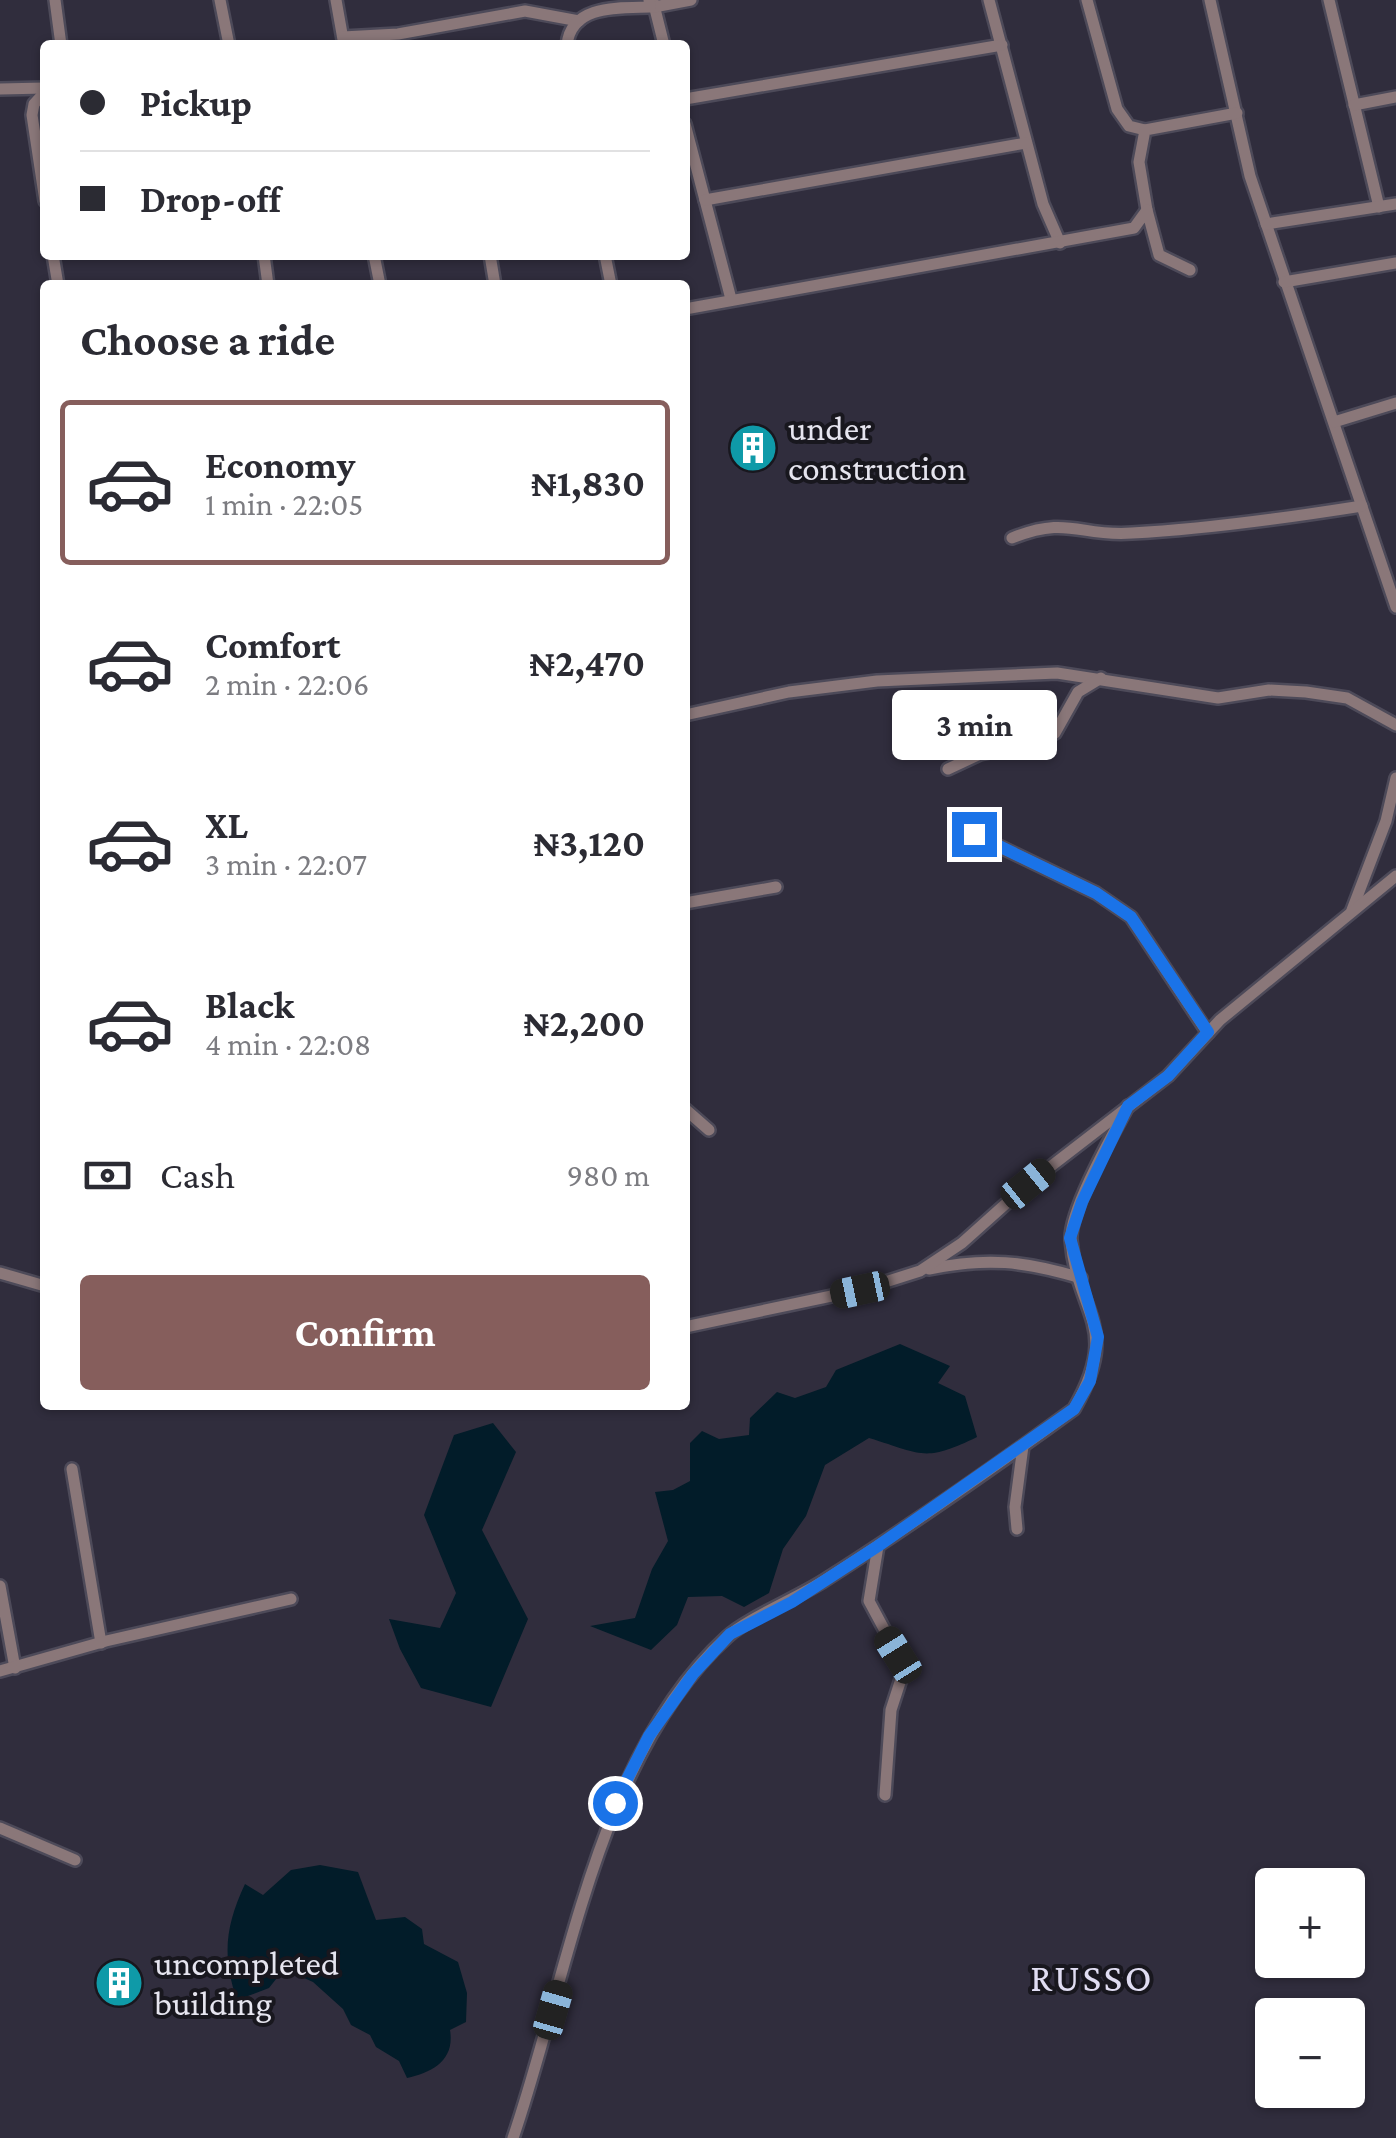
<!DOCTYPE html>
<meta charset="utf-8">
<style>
body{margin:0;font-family:"Crimson Pro",serif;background:#f7f7f7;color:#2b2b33;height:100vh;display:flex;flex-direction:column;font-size:38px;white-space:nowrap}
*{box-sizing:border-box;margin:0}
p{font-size:32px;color:#7c7c81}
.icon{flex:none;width:55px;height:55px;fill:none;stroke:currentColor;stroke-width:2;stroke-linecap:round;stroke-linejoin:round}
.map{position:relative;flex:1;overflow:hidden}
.panel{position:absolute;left:40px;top:280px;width:650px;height:1130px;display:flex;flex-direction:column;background:#fff;border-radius:10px;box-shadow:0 2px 8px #0004}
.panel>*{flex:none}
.top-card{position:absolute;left:40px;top:40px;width:650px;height:220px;border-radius:10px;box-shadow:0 2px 8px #0004;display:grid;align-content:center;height:220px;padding:0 40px;background:#fff}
.tools{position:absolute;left:1255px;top:1868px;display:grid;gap:20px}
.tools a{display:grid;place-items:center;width:110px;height:110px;border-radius:10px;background:#fff;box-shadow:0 2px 8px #0004;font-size:50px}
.end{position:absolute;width:45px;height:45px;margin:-22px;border:12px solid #1a73e8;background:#fff;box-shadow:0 0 0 5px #fff}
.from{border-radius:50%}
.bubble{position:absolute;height:70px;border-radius:10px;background:#fff;box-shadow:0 2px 8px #0004;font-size:32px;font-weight:700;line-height:70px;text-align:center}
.car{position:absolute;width:30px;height:60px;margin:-30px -15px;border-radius:12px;box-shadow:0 0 8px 2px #0007;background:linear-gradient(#222 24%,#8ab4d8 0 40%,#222 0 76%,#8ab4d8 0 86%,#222 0)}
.top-card b{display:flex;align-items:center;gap:35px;height:95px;font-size:38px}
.top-card b+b{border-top:2px solid #e1e1e2}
.top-card i{width:25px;height:25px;background:#2b2b33}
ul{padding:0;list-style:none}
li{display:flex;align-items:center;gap:30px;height:165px;margin:0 20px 15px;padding:0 20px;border:5px solid transparent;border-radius:10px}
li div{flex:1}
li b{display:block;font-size:38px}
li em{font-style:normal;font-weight:700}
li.on{border-color:#865e5c}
li>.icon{width:90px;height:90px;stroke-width:1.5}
h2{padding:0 40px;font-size:45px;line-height:120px}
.pay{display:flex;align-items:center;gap:25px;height:110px;padding:0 40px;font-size:38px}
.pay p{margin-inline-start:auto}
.button{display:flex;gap:20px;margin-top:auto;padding:20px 40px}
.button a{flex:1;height:115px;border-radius:10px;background:#865e5c;color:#fff;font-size:40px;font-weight:700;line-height:115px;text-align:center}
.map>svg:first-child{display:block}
</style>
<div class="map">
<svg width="1396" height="2138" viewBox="0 0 1396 2138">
<rect width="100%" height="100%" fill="#302d3d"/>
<g fill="#021c29">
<path d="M900,1344l50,22 -12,17 27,13 12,41c-53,26 -55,17 -108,1l-44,27 -19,51 -23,33 -14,44 -25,14 -22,-11 -34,1 -11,28 -26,25 -61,-24 45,-8 17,-49 16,-28 -13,-49 18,-2 17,-9v-38l12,-12 17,8 30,-4 1,-17 27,-26 18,6 31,-11 10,-17z"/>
<polygon points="493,1423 516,1452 482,1530 528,1619 491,1707 421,1688 400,1649 389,1619 440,1628 456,1593 424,1515 454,1435"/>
<path d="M320,1865l38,7 18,48 29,-3 17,12 2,15 34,18 9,31 -1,29 -16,8c5,30 -17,42 -43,48l-8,-17 -23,-14 -6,-12 -19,-10 -8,-16 -30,-27 -29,-13 -15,19 -32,12c-15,-44 -12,-73 8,-116l18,11 28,-25z"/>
</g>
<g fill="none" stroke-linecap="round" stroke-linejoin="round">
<g stroke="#4d4a59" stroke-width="16">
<g id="minor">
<polyline points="55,0 61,45"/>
<polyline points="220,0 229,45"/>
<polyline points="336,0 344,45"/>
<polyline points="989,0 1043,204 1060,243"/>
<polyline points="1087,0 1117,109 1129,126 1145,130"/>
<polyline points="1210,0 1250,176 1396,607"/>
<polyline points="1329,0 1379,207"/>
<polyline points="653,1 664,45"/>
<polyline points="654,7 691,0"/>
<polyline points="343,37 398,34 525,11 579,21"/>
<path d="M567,45c4,-41 53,-37 83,-38l-1,-7"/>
<polyline points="0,89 45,88"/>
<polyline points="45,92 34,104 32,115 45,201"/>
<polyline points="685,99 1002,45"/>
<polyline points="1354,105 1396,97"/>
<polyline points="685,124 731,299"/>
<polyline points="705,200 1026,143"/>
<polyline points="1147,210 1139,162 1145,130 1237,113"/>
<polyline points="1266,224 1396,204"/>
<polyline points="53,255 58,285"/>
<polyline points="264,255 268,285"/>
<polyline points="374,255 380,285"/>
<polyline points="490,255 495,285"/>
<polyline points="605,255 611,285"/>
<polyline points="1284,282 1396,263"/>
<polyline points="685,309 1134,228 1147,210 1159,255 1190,270"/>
<polyline points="1334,422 1396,403"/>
<path d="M1012,538c57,-23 67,-1 120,-5 77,-4 154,-15 230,-27"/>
<polyline points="685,715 789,692 877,681 1057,673 1218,698 1269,690 1306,692 1347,698 1396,725"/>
<polyline points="948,769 980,754 1040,742 1055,733 1078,692 1101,678"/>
<polyline points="974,834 1096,893 1131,917 1208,1033"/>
<polyline points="685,903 776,887"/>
<polyline points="1352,910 1386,821 1396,778"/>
<polyline points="685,1109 709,1130"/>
<path d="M929,1269c58,-12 95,-8 152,9"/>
<polyline points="0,1273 45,1286"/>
<polyline points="685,1327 860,1290 920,1271 962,1243 1028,1184 1168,1076 1220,1020 1396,876"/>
<polyline points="72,1469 101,1643"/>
<polyline points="1017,1529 1015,1507 1023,1446"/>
<polyline points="878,1546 869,1601 898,1655 903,1673 891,1710 885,1795"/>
<polyline points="0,1586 15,1668"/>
<polyline points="0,1671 106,1641 291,1599"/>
<polyline points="0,1828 75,1860"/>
<path d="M513,2138c55,-160 85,-384 214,-501 19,-18 72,-40 98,-57 85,-54 168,-112 249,-171 48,-84 3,-93 -3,-169 -2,-29 42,-106 57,-134"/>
</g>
</g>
<use href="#minor" stroke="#8a7779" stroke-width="11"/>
</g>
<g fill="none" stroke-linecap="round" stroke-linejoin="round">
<polyline stroke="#1a73e8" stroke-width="12" points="615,1803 649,1736 693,1674 730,1634 792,1602 878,1546 1074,1409 1090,1381 1098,1337 1070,1238 1082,1202 1128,1106 1168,1076 1208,1032 1131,917 1096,893 974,834"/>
</g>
<defs>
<g id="building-disc" transform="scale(2.5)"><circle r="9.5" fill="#0f9aa8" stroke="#18171e"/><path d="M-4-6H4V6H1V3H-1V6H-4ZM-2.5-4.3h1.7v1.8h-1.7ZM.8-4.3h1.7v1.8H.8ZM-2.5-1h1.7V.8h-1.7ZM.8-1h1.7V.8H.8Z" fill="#fff"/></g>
</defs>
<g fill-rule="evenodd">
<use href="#building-disc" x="753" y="448"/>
<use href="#building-disc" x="119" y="1983"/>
</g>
<g text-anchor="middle" stroke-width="8" stroke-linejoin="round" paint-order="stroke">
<g font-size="35" fill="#e6e5ef" stroke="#18171e" text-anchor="start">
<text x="788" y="440">under<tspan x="788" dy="40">construction</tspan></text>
<text x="154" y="1975">uncompleted<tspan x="154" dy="40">building</tspan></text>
</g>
<g font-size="40" letter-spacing="2.5" fill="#e0ddf2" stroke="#18171e">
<text x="1092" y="1991">RUSSO</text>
</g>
</g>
</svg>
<div class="tools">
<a>+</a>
<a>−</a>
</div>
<i class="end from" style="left:615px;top:1803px"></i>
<i class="end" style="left:974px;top:834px"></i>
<div class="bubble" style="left:892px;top:690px;width:165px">3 min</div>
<i class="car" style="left:1028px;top:1184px;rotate:51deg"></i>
<i class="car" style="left:860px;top:1290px;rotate:258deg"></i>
<i class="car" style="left:898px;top:1655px;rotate:328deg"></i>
<i class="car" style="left:553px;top:2010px;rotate:16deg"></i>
<div class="top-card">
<b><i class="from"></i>Pickup</b>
<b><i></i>Drop-off</b>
</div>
<section class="panel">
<h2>Choose a ride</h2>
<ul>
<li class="on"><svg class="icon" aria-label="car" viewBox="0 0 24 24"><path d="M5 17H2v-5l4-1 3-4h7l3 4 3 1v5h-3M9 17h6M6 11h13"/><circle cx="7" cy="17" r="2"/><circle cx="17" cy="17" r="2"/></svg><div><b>Economy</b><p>1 min · 22:05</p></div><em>₦1,830</em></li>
<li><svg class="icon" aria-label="car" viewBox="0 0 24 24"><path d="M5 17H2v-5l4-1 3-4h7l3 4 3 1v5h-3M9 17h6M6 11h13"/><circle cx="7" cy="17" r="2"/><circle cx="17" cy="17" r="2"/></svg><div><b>Comfort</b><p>2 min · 22:06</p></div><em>₦2,470</em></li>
<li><svg class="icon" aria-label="car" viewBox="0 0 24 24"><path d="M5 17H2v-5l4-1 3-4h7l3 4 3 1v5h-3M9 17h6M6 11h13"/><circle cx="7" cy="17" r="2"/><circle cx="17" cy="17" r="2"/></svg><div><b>XL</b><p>3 min · 22:07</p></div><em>₦3,120</em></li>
<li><svg class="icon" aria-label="car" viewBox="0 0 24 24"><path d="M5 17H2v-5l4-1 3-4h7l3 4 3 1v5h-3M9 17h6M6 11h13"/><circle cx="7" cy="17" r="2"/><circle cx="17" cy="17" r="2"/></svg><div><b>Black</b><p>4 min · 22:08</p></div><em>₦2,200</em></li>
</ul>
<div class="pay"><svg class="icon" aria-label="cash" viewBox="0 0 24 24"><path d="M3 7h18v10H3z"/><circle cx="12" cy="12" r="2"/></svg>Cash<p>980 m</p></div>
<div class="button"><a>Confirm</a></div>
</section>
</div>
